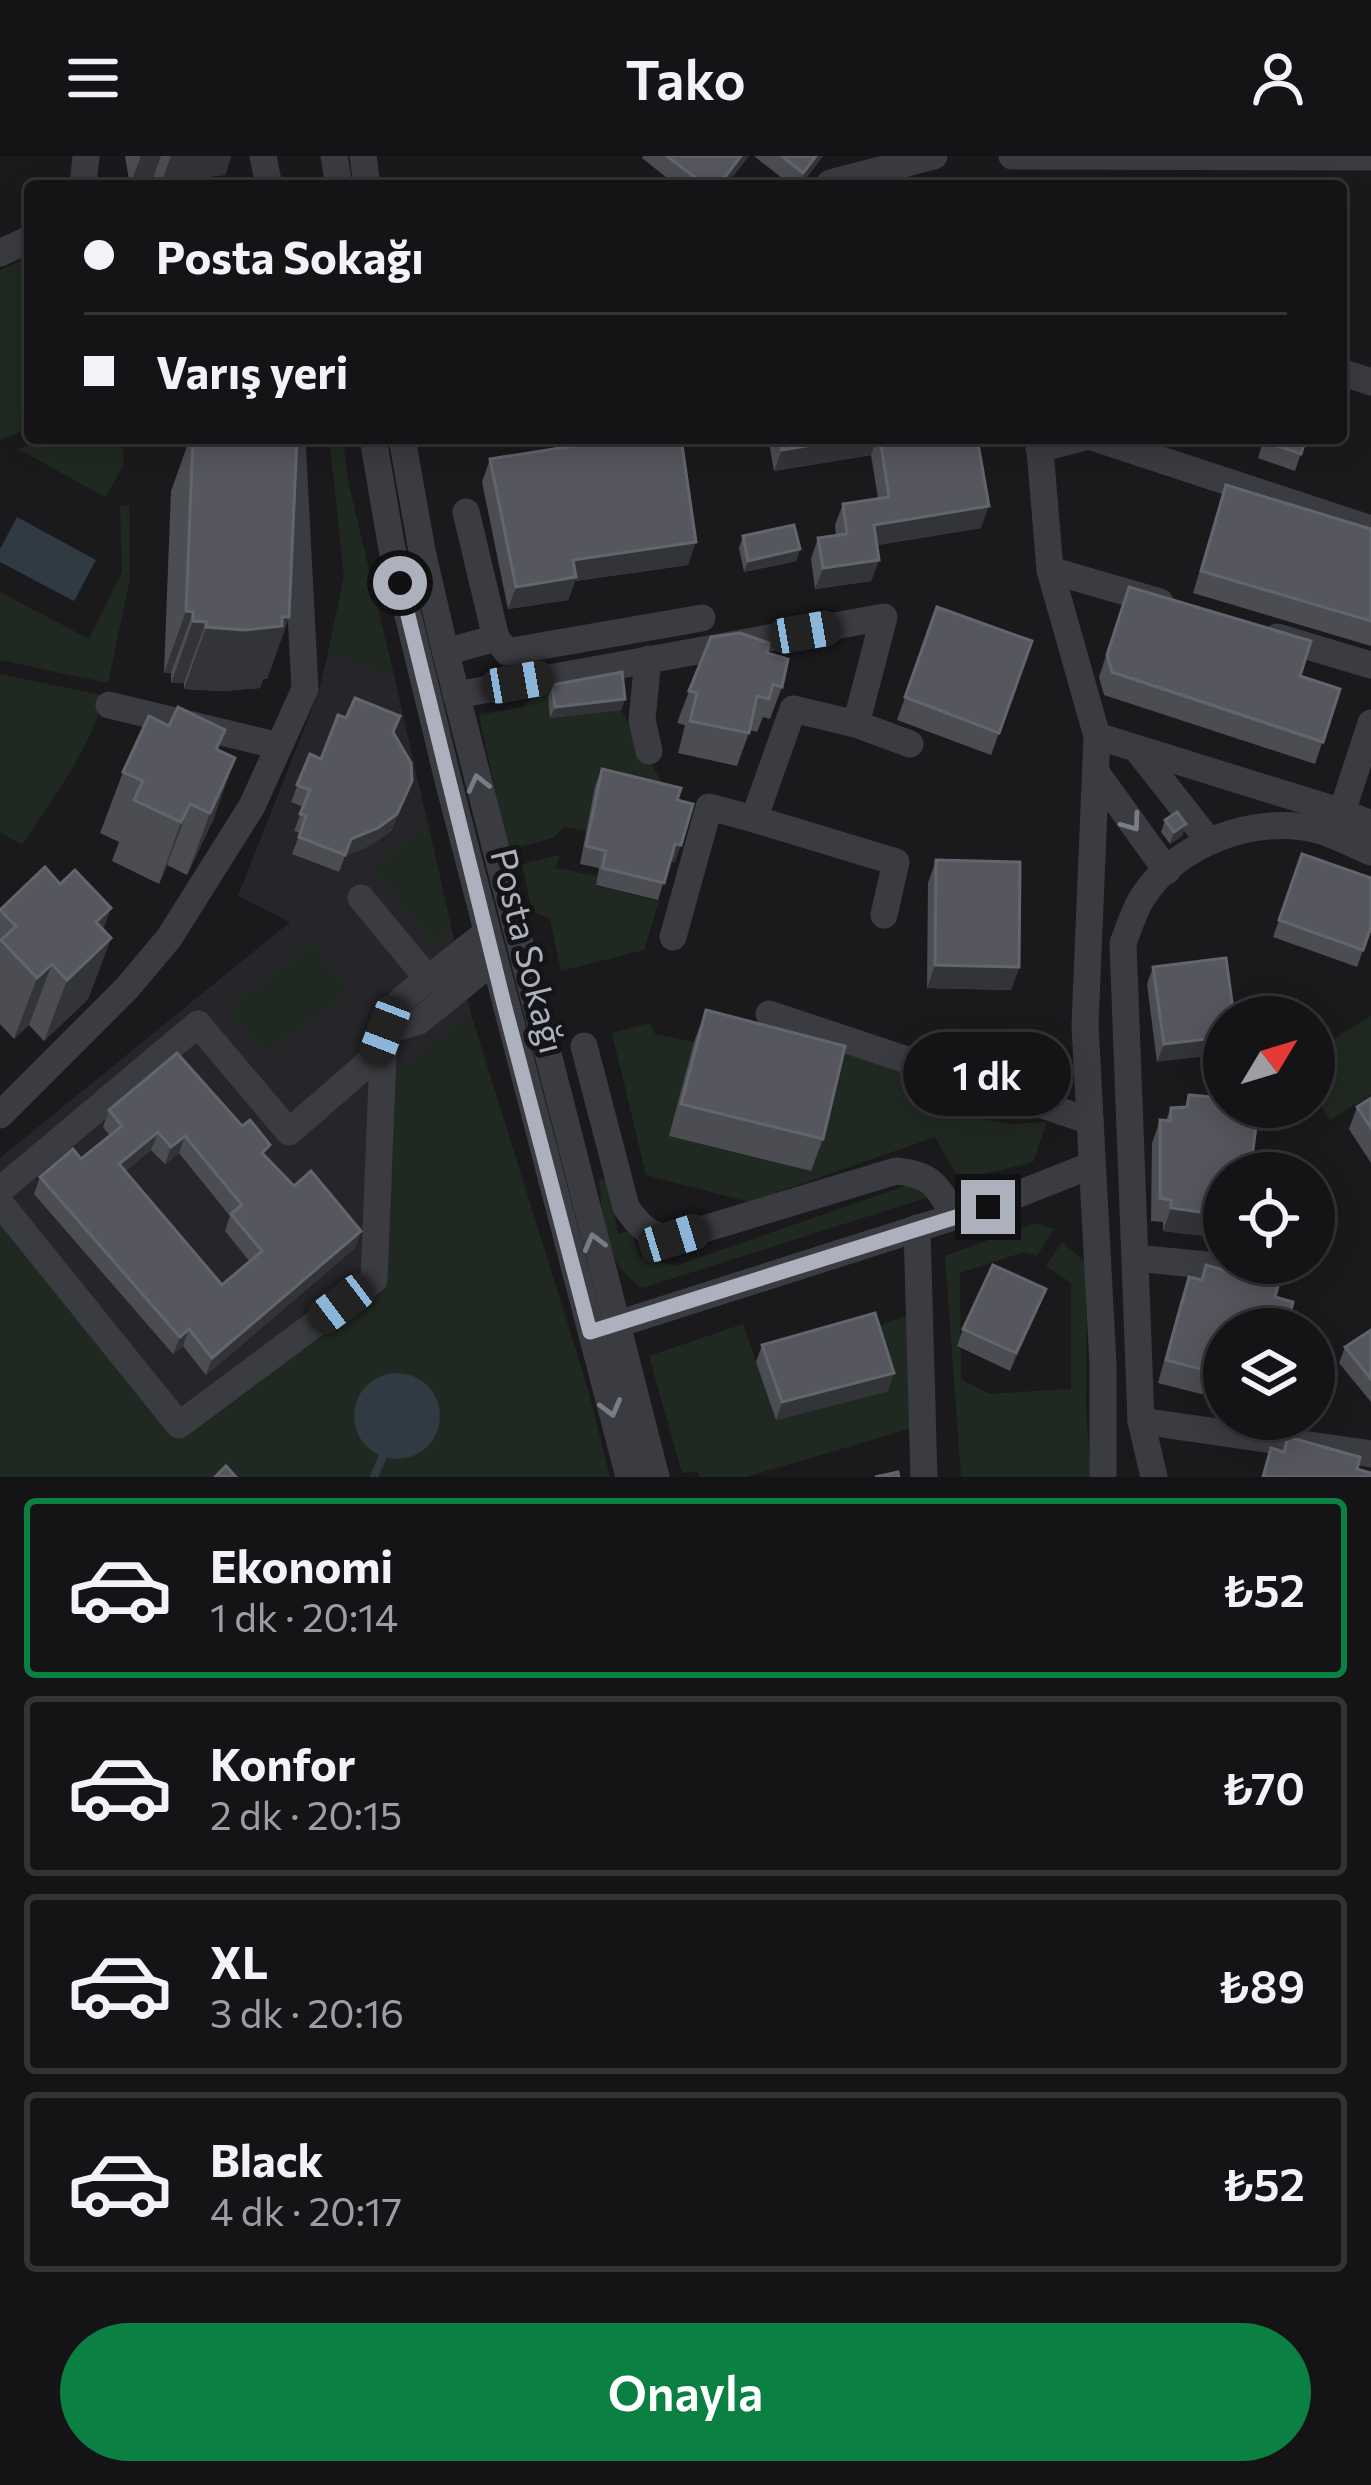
<!DOCTYPE html>
<html lang="tr">
<meta charset="utf-8">
<style>
body{margin:0;font-family:Commissioner,sans-serif;background:#1d1d1f;color:#f1f3f6;height:100vh;display:flex;flex-direction:column;font-size:45px;white-space:nowrap}
*{box-sizing:border-box;margin:0}
p{font-size:39px;color:#9d9ea1}
.icon{flex:none;width:66px;height:66px;fill:none;stroke:currentColor;stroke-width:2;stroke-linecap:round;stroke-linejoin:round}
.map{position:relative;height:1321px;overflow:hidden}
.panel{display:flex;flex-direction:column;background:#141416;flex:1}
.panel>*{flex:none}
.banner{position:absolute;left:24px;top:24px;width:1323px;height:264px;border-radius:12px;box-shadow:0 6px 30px #0003,0 0 0 3px #333335;display:grid;align-content:center;height:264px;padding:0 60px;background:#141416}
.needle{width:78px;rotate:52deg}
.fabs{position:absolute;left:1203px;top:840px;display:grid;gap:24px}
.fabs a{display:grid;place-items:center;width:132px;height:132px;border-radius:50%;background:#141416;box-shadow:0 6px 30px #0003,0 0 0 3px #333335;font-size:60px}
.end{position:absolute;width:54px;height:54px;margin:-27px;border:15px solid #acb1bd;background:#111;box-shadow:0 0 0 6px #111}
.from{border-radius:50%}
.bubble{position:absolute;height:84px;border-radius:42px;background:#141416;box-shadow:0 6px 30px #0003,0 0 0 3px #333335;font-size:39px;font-weight:600;line-height:84px;text-align:center}
.car{position:absolute;width:36px;height:72px;margin:-36px -18px;border-radius:15px;box-shadow:0 0 9px 3px #0007;background:linear-gradient(#222 24%,#8ab4d8 0 40%,#222 0 76%,#8ab4d8 0 86%,#222 0)}
.banner b{display:flex;align-items:center;gap:42px;height:114px;font-size:45px}
.banner b+b{border-top:3px solid #333335}
.banner i{width:30px;height:30px;background:#f1f3f6}
ul{padding:21px 0 0;list-style:none}
li{display:flex;align-items:center;gap:36px;height:180px;margin:0 24px 18px;padding:0 36px;border:6px solid #333335;border-radius:12px}
li div{flex:1}
li b{display:block;font-size:45px}
li em{font-style:normal;font-weight:600}
li.current{border-color:#0b8043}
li>.icon{width:108px;height:108px;stroke-width:1.5}
.action{display:flex;gap:24px;margin-top:auto;padding:24px 60px}
.action a{flex:1;height:138px;border-radius:72px;background:#0b8043;color:#fff;font-size:48px;font-weight:600;line-height:138px;text-align:center}
header{display:flex;justify-content:space-between;align-items:center;height:156px;padding:0 60px;background:#141416;font-size:54px;font-weight:600}
.map>svg:first-child{display:block}
</style>
<header><svg class="icon" aria-label="menu" viewBox="0 0 24 24"><path d="M4 6h16M4 12h16M4 18h16"/></svg>Tako<svg class="icon" aria-label="person" viewBox="0 0 24 24"><circle cx="12" cy="8" r="4"/><path d="M4 21q1-7 8-7t8 7"/></svg></header>
<div class="map">
<svg width="1371" height="1321" viewBox="0 0 1371 1321">
<rect width="100%" height="100%" fill="#1a1a1d"/>
<polygon fill="#26262a" points="328,496 394,519 471,858 379,933 388,1105 180,1275 0,1058 0,1002 290,766 238,740 319,535"/>
<g fill="#202921">
<polygon points="30,101 30,272 0,284 0,114"/>
<polygon points="49,282 122,282 124,309 105,341 18,293"/>
<polygon points="329,282 343,282 348,325 394,519 328,496 344,420"/>
<polygon points="120,349 129,350 130,422 108,527 0,504 0,436 89,483 122,416"/>
<path d="M0,518l102,21c-3,42 -56,113 -80,150l-22,-13z"/>
<polygon points="546,528 551,562 621,554 675,650 586,675 564,671 553,682 508,694 479,559 523,551"/>
<polygon points="428,667 452,776 433,790 372,711"/>
<polygon points="560,699 555,712 598,720 596,730 659,745 644,794 561,815 550,763 532,755 522,708"/>
<polygon points="313,787 350,835 265,899 228,851"/>
<polygon points="471,858 588,1233 610,1321 0,1321 0,1058 179,1275 388,1105 379,933"/>
<polygon points="1371,860 1371,939 1330,964 1314,939 1314,895"/>
<polygon points="649,867 655,878 694,886 670,980 810,1015 838,895 964,934 975,962 1012,968 1047,966 1033,1006 959,1024 935,981 749,1046 646,1019 612,877"/>
<path d="M912,1009l20,31 -290,92c-39,-26 -39,-65 -43,-108l20,-5 -9,14 8,45 13,-3 9,25 35,10 230,-80z"/>
<polygon points="1035,1067 1054,1073 1037,1100 1024,1096 960,1117 961,1223 989,1238 1071,1233 1071,1127 1046,1110 1062,1086 1087,1108 1086,1255 1091,1321 961,1321 945,1100"/>
<polygon points="908,1159 916,1271 746,1321 699,1321 698,1315 682,1317 649,1200 743,1168 776,1263 887,1235 869,1174"/>
</g>
<g fill="#2f3a43">
<polygon points="17,361 96,404 74,445 0,406 0,393"/>
<circle cx="397" cy="1260" r="43"/>
</g>
<g fill="none" stroke-linecap="round" stroke-linejoin="round">
<polyline stroke="#2f3a43" stroke-width="8" points="374,1321 383,1300"/>
<g stroke="#3b3c42" stroke-width="27">
<polyline points="263,0 269,30"/>
<polyline points="334,0 339,30"/>
<polyline points="363,0 367,30"/>
<polyline points="1012,0 1371,1"/>
<polyline points="830,27 934,0"/>
<polyline points="83,30 86,0"/>
<polyline points="0,97 30,83"/>
<polyline points="1341,216 1371,226"/>
<polyline points="373,282 392,393 450,632 629,1321"/>
<polyline points="402,282 422,395 444,490 656,1321"/>
<polyline points="1039,282 1050,414 1097,580 1085,869 1103,1208 1103,1321"/>
<polyline points="1095,282 1371,373"/>
<polyline points="1039,293 1082,282"/>
<polyline points="1050,414 1160,446"/>
<polyline points="1277,481 1371,509"/>
<polyline points="496,482 507,496 702,462"/>
<polyline points="446,496 496,482 466,356"/>
<polyline points="648,503 642,564 649,595"/>
<polyline points="456,539 884,461 856,568 793,553 754,663 896,706 884,759"/>
<polyline points="109,549 279,590"/>
<polyline points="856,568 910,588"/>
<polyline points="1097,580 1342,656 1371,668"/>
<polyline points="1139,596 1209,685"/>
<polyline points="1097,618 1167,715"/>
<polyline points="1342,656 1371,567"/>
<polyline points="361,742 428,823"/>
<polyline points="486,777 401,844 384,875 419,865 493,805"/>
<polyline points="673,781 709,651 754,663"/>
<polyline points="769,858 1090,965"/>
<path d="M584,890l42,161c12,18 25,32 48,31l222,-67c37,3 41,16 59,45"/>
<polyline points="0,959 127,832 169,782 252,650 305,533 292,282"/>
<polyline points="0,1034 198,868 289,976 374,902 381,884"/>
<polyline points="0,1047 179,1269 374,1124 384,875"/>
<polyline points="917,1072 924,1321"/>
<polyline points="1135,1102 1258,1114 1277,1107"/>
<polyline points="602,1173 988,1050 1092,1009"/>
<polyline points="1141,1265 1371,1298"/>
<path d="M1154,1321l-13,-56 -18,-478c6,-15 11,-32 19,-45 35,-55 113,-84 176,-68 18,5 36,15 53,22"/>
</g>
</g>
<g fill="#4b4d52" fill-rule="evenodd">
<polygon points="125,0 231,0 225,19 213,20 210,30 151,30 151,28 130,30"/>
<polygon points="643,0 749,0 725,30 677,30 642,2"/>
<polygon points="754,0 823,0 800,30 792,30"/>
<polygon points="190,282 297,282 289,461 267,523 263,523 260,532 223,535 184,533 184,527 171,527 171,517 164,517 171,335"/>
<polygon points="573,282 681,282 688,409 575,425 568,444 508,453 482,326 490,303 570,290"/>
<polygon points="768,282 977,282 981,372 877,389 879,404 871,425 815,433 811,403 818,382 836,380 835,369 843,348 878,342 871,299 774,315"/>
<polygon points="1264,282 1306,282 1295,315 1258,302"/>
<polygon points="1226,329 1371,373 1371,490 1193,437"/>
<polygon points="743,380 800,393 796,405 744,416 739,392"/>
<polygon points="937,451 1032,485 991,599 897,564"/>
<polygon points="1121,454 1340,533 1315,608 1104,539 1099,521"/>
<polygon points="767,497 782,531 770,563 763,561 757,576 750,574 737,610 678,597 685,569 677,567 689,535"/>
<polygon points="552,529 625,543 621,554 550,562 548,541"/>
<polygon points="169,570 225,574 218,594 235,602 213,664 187,719 167,709 159,728 112,705 119,686 100,677 123,616"/>
<polygon points="393,576 405,642 391,675 371,689 345,700 339,716 292,698 300,677 294,675 303,651 291,646 310,598 321,603"/>
<polygon points="602,613 675,706 670,706 658,744 596,729 599,712 580,708 595,630"/>
<polygon points="1165,664 1186,668 1182,680 1170,688 1161,676"/>
<polygon points="1302,698 1371,771 1357,811 1273,781"/>
<polygon points="936,704 1019,811 1011,834 927,832 928,727"/>
<polygon points="0,754 103,774 111,782 88,843 44,885 29,869 14,883 0,868"/>
<polygon points="1226,802 1157,906 1147,828 1153,811"/>
<polygon points="706,854 823,983 811,1015 669,980 694,886"/>
<polygon points="1189,939 1224,1017 1224,1073 1217,1071 1214,1081 1163,1075 1163,1066 1151,1065 1152,987 1160,964 1166,964 1171,952 1185,952"/>
<polygon points="1371,942 1371,1007 1349,973 1357,951"/>
<path d="M109,954l157,47 28,29 67,45 -6,17 -149,127 -23,-29 -10,8 -139,-160 6,-17 41,-18 29,-23 -7,-9zM151,994l14,14 14,-11 51,63 -5,15 25,31 -28,23 -97,-114z"/>
<polygon points="1189,1121 1224,1173 1224,1244 1158,1227 1181,1143"/>
<polygon points="1039,1151 1010,1215 957,1190 963,1173"/>
<polygon points="1371,1174 1371,1246 1339,1207 1345,1191"/>
<polygon points="762,1189 888,1235 776,1264 756,1206"/>
</g>
<g fill="#333438">
<polygon points="141,0 161,0 151,28 130,30"/>
<polygon points="171,0 231,0 225,19 213,20 210,30 160,30"/>
<polygon points="741,0 749,0 725,30 718,30"/>
<polygon points="816,0 823,0 799,30 803,17"/>
<polygon points="853,282 877,282 871,299 774,315 782,294"/>
<polygon points="989,350 981,372 866,391 874,369"/>
<polygon points="696,386 688,409 575,425 568,444 508,453 516,431 573,404"/>
<polygon points="800,393 796,405 744,416 748,405"/>
<polygon points="879,404 871,425 815,433 823,412"/>
<polygon points="186,455 193,456 171,517 164,517"/>
<polygon points="282,461 289,461 267,523 263,523 260,532 223,535 184,533 206,471"/>
<polygon points="193,465 206,466 184,527 171,527"/>
<polygon points="625,543 621,554 550,562 555,551"/>
<polygon points="235,602 213,664 187,719 210,657"/>
<polygon points="412,625 391,675 371,689 345,700 351,683"/>
<polygon points="190,648 167,709 159,728 181,666"/>
<polygon points="1186,668 1182,680 1170,688 1174,676"/>
<polygon points="675,688 681,689 675,706 669,706"/>
<polygon points="111,752 95,797 111,782 88,843 44,885 67,824 96,766"/>
<polygon points="52,808 29,869 14,883 37,822"/>
<polygon points="935,809 1019,811 1011,834 927,832"/>
<polygon points="1224,881 1224,898 1157,906 1164,888"/>
<polygon points="158,976 151,994 112,1025 119,1008"/>
<polygon points="185,980 179,997 165,1008 171,991"/>
<polygon points="1171,1052 1222,1059 1214,1081 1163,1075"/>
<polygon points="361,1075 355,1092 206,1219 212,1202"/>
<polygon points="1046,1133 1039,1151 1010,1215 1016,1197"/>
<polygon points="189,1173 183,1190 173,1198 180,1181"/>
<polygon points="894,1217 888,1235 776,1264 782,1246"/>
</g>
<g fill="#56575e" stroke="#63656c" stroke-width="3" fill-rule="evenodd">
<polygon points="667,0 741,0 718,30 706,30"/>
<polygon points="782,0 816,0 803,17"/>
<polygon points="193,282 297,282 289,461 282,461 282,470 245,474 206,471 206,466 193,465 193,456 186,455"/>
<polygon points="578,282 681,282 696,386 573,404 576,421 516,431 490,303 579,289"/>
<polygon points="780,282 853,282 782,294"/>
<polygon points="880,282 977,282 989,350 874,369 879,404 823,412 818,382 847,378 843,348 889,341"/>
<polygon points="1265,282 1306,282 1301,298 1264,285"/>
<polygon points="1226,329 1371,373 1371,465 1201,415"/>
<polygon points="794,369 800,393 748,405 743,380"/>
<polygon points="1129,431 1311,485 1300,520 1340,533 1323,586 1112,516 1107,499"/>
<polygon points="937,451 1032,485 999,577 905,541"/>
<polygon points="740,477 769,487 767,497 788,503 782,531 773,528 769,543 757,540 749,577 690,565 697,537 689,535 711,481"/>
<polygon points="622,516 625,543 555,551 552,529"/>
<polygon points="355,542 400,560 393,576 411,607 412,625 397,658 378,672 351,683 345,699 299,681 306,660 300,658 310,634 297,629 310,598 321,603 338,559 346,562"/>
<polygon points="178,551 225,574 216,593 235,602 210,657 190,648 181,666 134,644 143,625 123,616 149,560 169,570"/>
<polygon points="602,613 681,632 677,644 693,648 681,689 675,688 664,727 602,712 606,695 586,690"/>
<polygon points="1177,656 1186,668 1174,676 1165,664"/>
<polygon points="1302,698 1371,722 1371,771 1363,794 1279,764"/>
<polygon points="936,704 1020,706 1019,811 935,809"/>
<polygon points="45,711 60,728 75,714 111,752 96,766 111,782 67,824 52,808 37,822 1,784 16,770 0,754"/>
<polygon points="1226,802 1234,861 1224,861 1224,881 1164,888 1153,811"/>
<polygon points="706,854 845,890 823,983 681,948"/>
<path d="M177,897l65,73 8,-6 20,25 -8,8 32,33 17,-15 50,60 -149,127 -23,-29 -9,8 -140,-160 33,-28 8,10 41,-33 -13,-16zM158,976l13,15 14,-11 57,69 -11,9 31,37 -40,34 -103,-121z"/>
<polygon points="1189,939 1224,942 1224,951 1240,951 1258,955 1250,1017 1224,1017 1224,1048 1222,1059 1171,1052 1171,1044 1160,1042 1160,964 1170,965 1171,952 1187,951"/>
<polygon points="1371,942 1371,972 1357,951"/>
<polygon points="993,1109 1046,1133 1016,1197 963,1173"/>
<polygon points="1206,1109 1278,1130 1275,1141 1293,1146 1286,1173 1224,1173 1224,1219 1166,1204 1189,1121 1202,1124"/>
<polygon points="875,1157 894,1217 782,1246 762,1189"/>
<polygon points="1371,1174 1371,1223 1345,1191"/>
<polygon points="1288,1281 1360,1301 1357,1313 1371,1317 1371,1321 1263,1321 1271,1292 1284,1296"/>
<polygon points="226,1310 236,1321 215,1321"/>
<polygon points="898,1316 899,1321 875,1321"/>
</g>
<defs><path id="oneway-chevron" d="M-2-3.5L2.5 0L-2 3.5" fill="none" stroke-width="1.6" stroke-linecap="round" stroke-linejoin="round" transform="scale(3)"/></defs>
<g stroke="#797c86">
<use href="#oneway-chevron" transform="translate(478 627) rotate(-104)"/>
<use href="#oneway-chevron" transform="translate(1132 667) rotate(54)"/>
<use href="#oneway-chevron" transform="translate(594 1086) rotate(-105)"/>
<use href="#oneway-chevron" transform="translate(611 1252) rotate(75)"/>
</g>
<g fill="none" stroke-linecap="round" stroke-linejoin="round">
<polyline stroke="#acb1bd" stroke-width="15" points="400,427 504,848 590,1176 988,1051"/>
</g>
<g text-anchor="middle" stroke-width="10" stroke-linejoin="round" paint-order="stroke">
<g font-size="36" fill="#acb1bd" stroke="#151518">
<text transform="translate(528 795) rotate(76)" y="13">Posta Sokağı</text>
</g>
</g>
</svg>
<div class="fabs">
<a><svg class="needle" viewBox="-14 -14 28 28"><path d="M0-13l5 13h-10z" fill="#e53935"/><path d="M0 13l5-13h-10z" fill="#9d9ea1"/></svg></a>
<a><svg class="icon" aria-label="locate" viewBox="0 0 24 24"><circle cx="12" cy="12" r="6"/><path d="M12 2v4M12 18v4M2 12h4M18 12h4"/></svg></a>
<a><svg class="icon" aria-label="layers" viewBox="0 0 24 24"><path d="M12 4l9 5-9 5-9-5zM3 14l9 5 9-5"/></svg></a>
</div>
<i class="end from" style="left:400px;top:427px"></i>
<i class="end" style="left:988px;top:1051px"></i>
<div class="bubble" style="left:903px;top:876px;width:168px">1 dk</div>
<i class="car" style="left:805px;top:476px;rotate:80deg"></i>
<i class="car" style="left:518px;top:526px;rotate:80deg"></i>
<i class="car" style="left:385px;top:875px;rotate:201deg"></i>
<i class="car" style="left:674px;top:1082px;rotate:73deg"></i>
<i class="car" style="left:341px;top:1148px;rotate:233deg"></i>
<div class="banner">
<b><i class="from"></i>Posta Sokağı</b>
<b><i></i>Varış yeri</b>
</div>
</div>
<section class="panel">
<ul>
<li class="current"><svg class="icon" aria-label="car" viewBox="0 0 24 24"><path d="M5 17H2v-5l4-1 3-4h7l3 4 3 1v5h-3M9 17h6M6 11h13"/><circle cx="7" cy="17" r="2"/><circle cx="17" cy="17" r="2"/></svg><div><b>Ekonomi</b><p>1 dk · 20:14</p></div><em>₺52</em></li>
<li><svg class="icon" aria-label="car" viewBox="0 0 24 24"><path d="M5 17H2v-5l4-1 3-4h7l3 4 3 1v5h-3M9 17h6M6 11h13"/><circle cx="7" cy="17" r="2"/><circle cx="17" cy="17" r="2"/></svg><div><b>Konfor</b><p>2 dk · 20:15</p></div><em>₺70</em></li>
<li><svg class="icon" aria-label="car" viewBox="0 0 24 24"><path d="M5 17H2v-5l4-1 3-4h7l3 4 3 1v5h-3M9 17h6M6 11h13"/><circle cx="7" cy="17" r="2"/><circle cx="17" cy="17" r="2"/></svg><div><b>XL</b><p>3 dk · 20:16</p></div><em>₺89</em></li>
<li><svg class="icon" aria-label="car" viewBox="0 0 24 24"><path d="M5 17H2v-5l4-1 3-4h7l3 4 3 1v5h-3M9 17h6M6 11h13"/><circle cx="7" cy="17" r="2"/><circle cx="17" cy="17" r="2"/></svg><div><b>Black</b><p>4 dk · 20:17</p></div><em>₺52</em></li>
</ul>
<div class="action"><a>Onayla</a></div>
</section>
